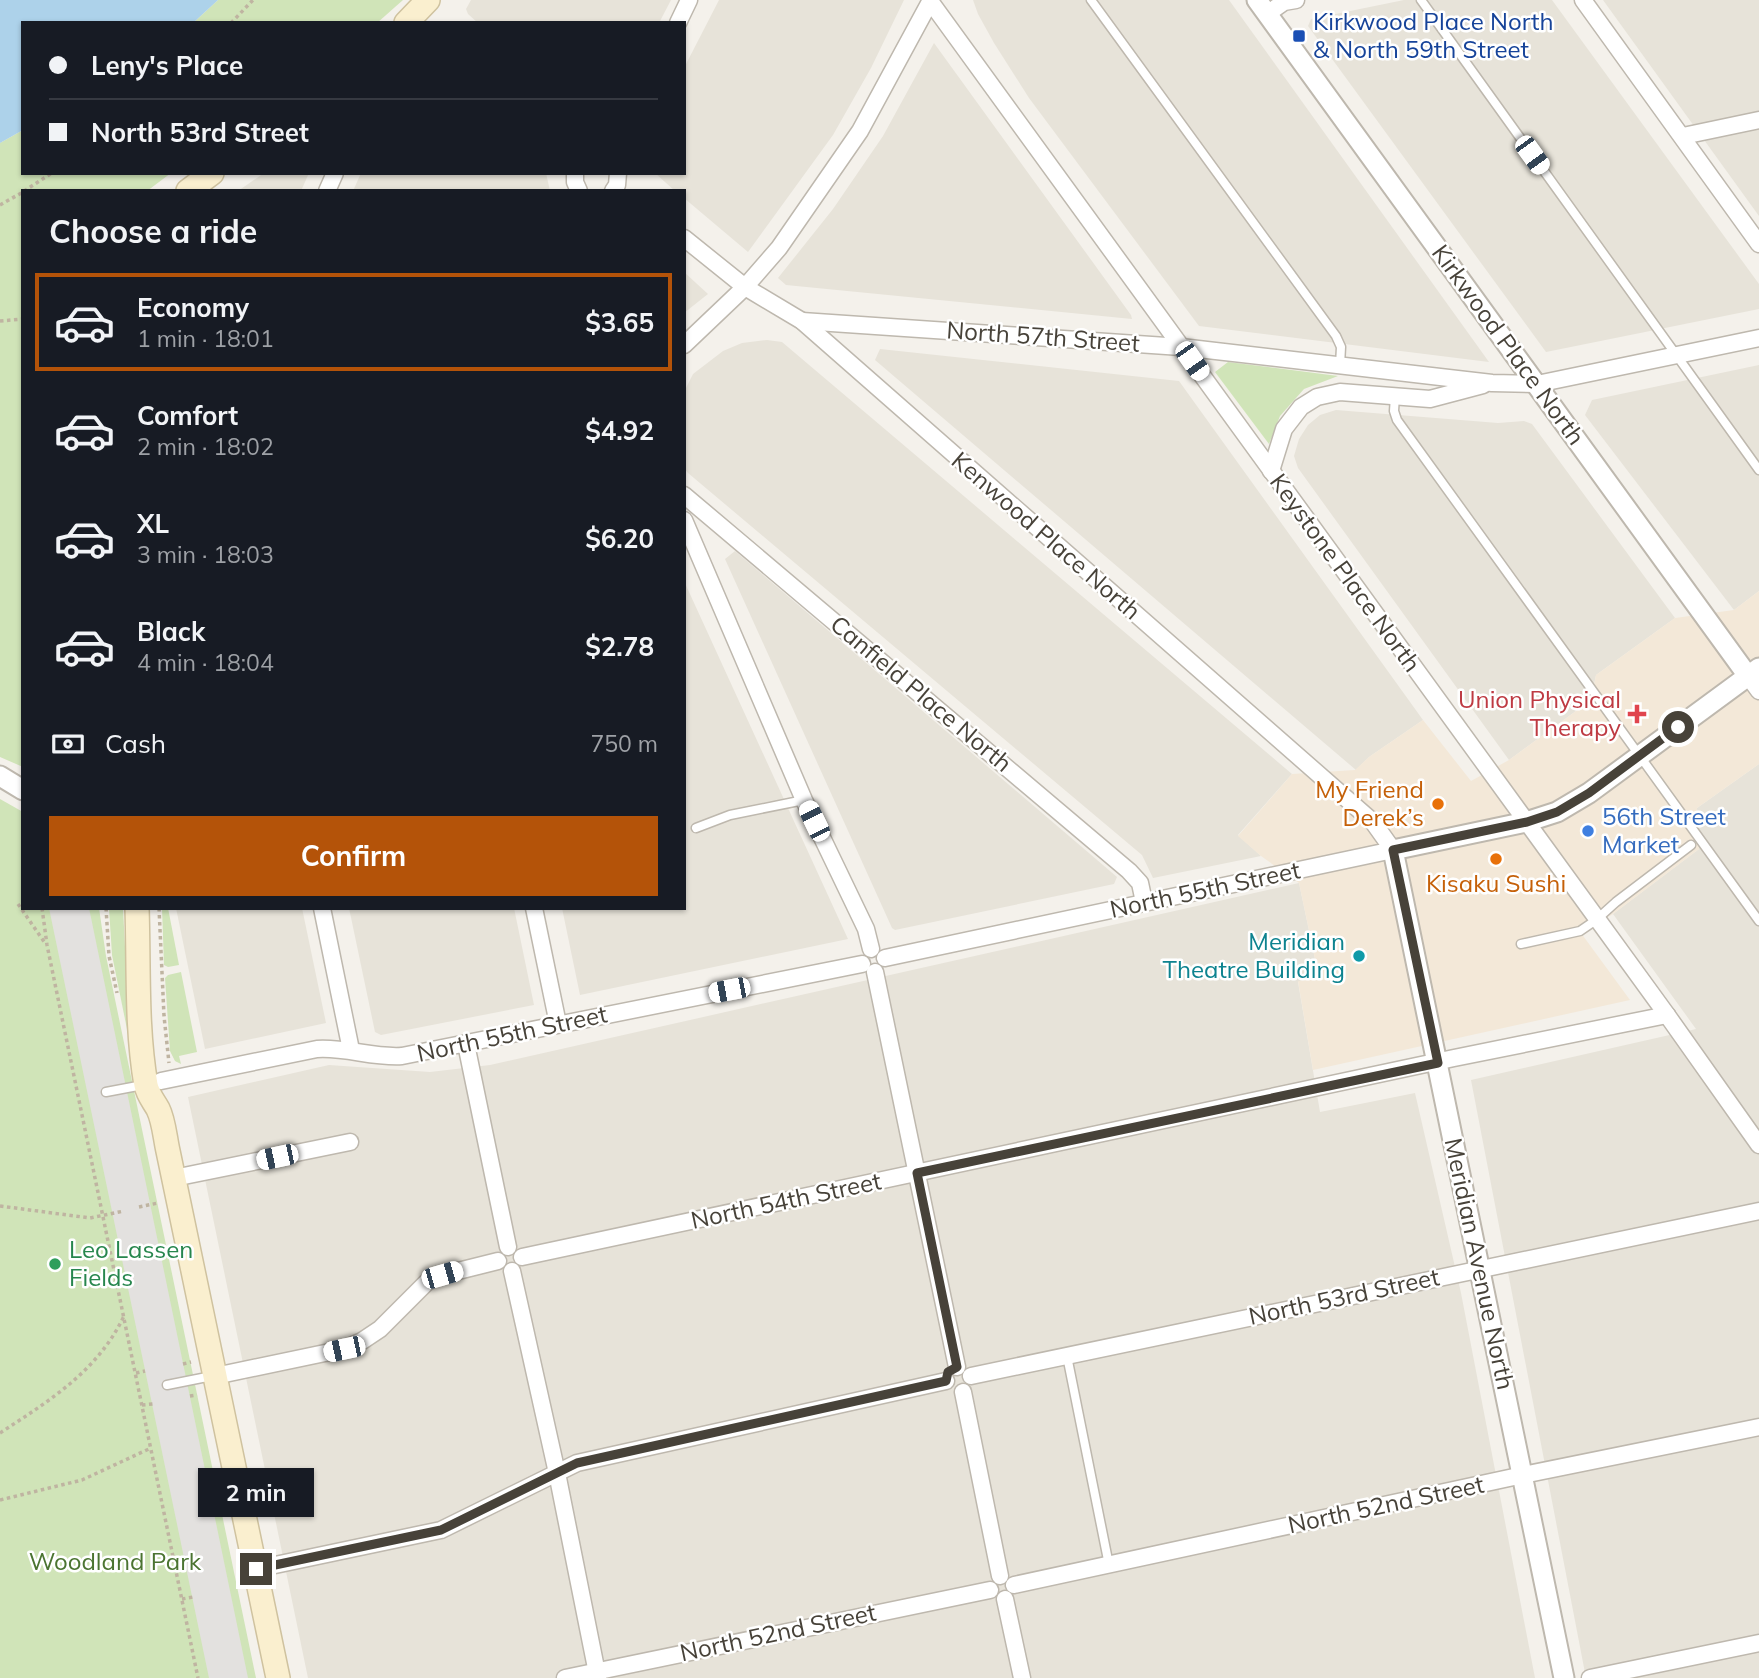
<!DOCTYPE html>
<meta charset="utf-8">
<style>
body{margin:0;font-family:Mulish,sans-serif;background:#242831;color:#f1f3f6;height:100vh;display:flex;flex-direction:column;font-size:26px;white-space:nowrap}
*{box-sizing:border-box;margin:0}
p{font-size:23px;color:#9ea1a6}
.icon{flex:none;width:38px;height:38px;fill:none;stroke:currentColor;stroke-width:2;stroke-linecap:round;stroke-linejoin:round}
.map{position:relative;flex:1;overflow:hidden}
.panel{position:absolute;left:21px;top:189px;width:665px;height:721px;display:flex;flex-direction:column;background:#171b24;border-radius:0px;box-shadow:0 2px 5px #0004}
.panel>*{flex:none}
.banner{position:absolute;left:21px;top:21px;width:665px;height:154px;border-radius:0px;box-shadow:0 2px 5px #0004;display:grid;align-content:center;height:154px;padding:0 28px;background:#171b24}
.end{position:absolute;width:32px;height:32px;margin:-16px;border:9px solid #474239;background:#fff;box-shadow:0 0 0 4px #fff}
.from{border-radius:50%}
.bubble{position:absolute;height:49px;border-radius:0px;background:#171b24;box-shadow:0 2px 5px #0004;font-size:23px;font-weight:700;line-height:49px;text-align:center}
.car{position:absolute;width:21px;height:42px;margin:-21px -10px;border-radius:9px;box-shadow:0 0 5px 2px #0007;background:linear-gradient(#fff 24%,#345 0 40%,#fff 0 76%,#345 0 86%,#fff 0)}
.banner b{display:flex;align-items:center;gap:24px;height:66px;font-size:26px}
.banner b+b{border-top:2px solid #363941}
.banner i{width:18px;height:18px;background:#f1f3f6}
ul{padding:0;list-style:none}
li{display:flex;align-items:center;gap:21px;height:98px;margin:0 14px 10px;padding:0 14px;border:4px solid transparent;border-radius:0px}
li div{flex:1}
li b{display:block;font-size:26px}
li em{font-style:normal;font-weight:700}
li.active{border-color:#b45309}
li>.icon{width:63px;height:63px;stroke-width:1.5}
h2{padding:0 28px;font-size:32px;line-height:84px}
.pay{display:flex;align-items:center;gap:18px;height:77px;padding:0 28px;font-size:26px}
.pay p{margin-inline-start:auto}
.button{display:flex;gap:14px;margin-top:auto;padding:14px 28px}
.button a{flex:1;height:80px;border-radius:0px;background:#b45309;color:#fff;font-size:28px;font-weight:700;line-height:80px;text-align:center}
.map>svg:first-child{display:block}
</style>
<div class="map">
<svg width="1759" height="1678" viewBox="0 0 1759 1678">
<rect width="100%" height="100%" fill="#f4f1eb"/>
<g fill="#e7e3d9">
<polygon points="471,0 671,0 659,23 478,23 468,14 466,9"/>
<polygon points="719,0 904,0 871,68 833,135 748,252 684,198 684,191 675,191 655,173 684,173 684,68"/>
<polygon points="973,0 1229,0 1489,362 1199,326 1029,98 994,43 978,14"/>
<polygon points="1404,0 1552,0 1759,284 1759,309 1546,352 1308,26 1311,19"/>
<polygon points="1603,0 1759,0 1759,216"/>
<polygon points="934,43 1131,315 1132,319 786,285 778,278 833,209 883,136"/>
<polygon points="264,173 309,173 301,191 238,191"/>
<polygon points="361,173 546,173 550,191 353,191"/>
<polygon points="684,272 708,294 684,313"/>
<polygon points="767,340 782,342 1292,774 1238,835 1261,856 1153,878 1142,855 688,473 684,468 684,392 693,374 723,351 742,343"/>
<polygon points="880,349 1179,381 1423,720 1369,757 1356,770 875,360"/>
<polygon points="1759,365 1759,591 1734,610 1585,415 1592,400"/>
<polygon points="1336,410 1498,423 1524,421 1532,424 1675,618 1596,675 1591,700 1509,760 1298,468 1294,456 1299,439 1308,425 1320,415"/>
<polygon points="735,551 1117,877 1114,884 895,930 892,928 725,559"/>
<polygon points="684,581 848,939 580,995 562,908 684,908"/>
<polygon points="1759,764 1759,1678 1586,1678 1471,1080 1696,1029 1613,914 1699,849 1697,808"/>
<polygon points="1299,883 1319,978 1298,982 1320,1112 1415,1093 1461,1293 1535,1678 308,1678 188,1097 329,1065 430,1072 490,1065"/>
<polygon points="176,908 302,908 326,1023 205,1049"/>
<polygon points="349,908 514,908 534,1005 381,1035 375,1032"/>
</g>
<polygon fill="#f3e8d8" points="1759,591 1759,764 1697,808 1699,849 1613,914 1581,933 1630,1000 1313,1070 1298,981 1319,978 1299,883 1261,856 1238,836 1292,774 1355,770 1369,757 1423,720 1471,781 1509,760 1591,700 1596,675 1675,618 1734,610"/>
<g fill="#d0e4b8">
<polygon points="218,0 403,0 377,23 193,23"/>
<polygon points="23,130 23,173 171,173 147,191 23,191 23,767 0,757 0,143"/>
<polygon points="1228,362 1338,376 1304,389 1280,416 1269,444 1215,372"/>
<polygon points="0,799 23,812 23,908 99,908 106,956 256,1678 0,1678"/>
<polygon points="109,908 123,908 130,1044 112,955"/>
<polygon points="162,908 168,908 179,965 168,967 164,965"/>
<polygon points="181,972 197,1052 179,1056 181,1064 175,1061 170,1051 165,978 168,975"/>
</g>
<polygon fill="#e3e1df" points="49,908 89,908 248,1678 209,1678"/>
<polygon fill="#add2ea" points="0,0 218,0 193,23 23,23 23,130 0,143"/>
<g fill="none" stroke-linecap="round" stroke-linejoin="round">
<g stroke="#beb8ae" stroke-width="11">
<g id="service">
<polyline points="1091,0 1336,336 1341,347 1340,365"/>
<polyline points="1421,0 1759,470"/>
<polyline points="1395,396 1394,411 1397,420 1759,921"/>
<polyline points="696,828 730,815 804,800"/>
<polyline points="1521,944 1580,931 1596,920 1616,902 1691,845"/>
<polyline points="106,1092 143,1085"/>
<polyline points="1067,1356 1109,1565"/>
<polyline points="167,1385 212,1376"/>
</g>
</g>
<g stroke="#beb8ae" stroke-width="19">
<g id="minor">
<polyline points="1583,0 1759,244"/>
<polyline points="930,1 1667,1015 1759,1145"/>
<polyline points="1267,14 1284,2 1296,0"/>
<polyline points="678,23 689,0"/>
<polyline points="1683,136 1759,120"/>
<polyline points="575,173 575,182 579,191"/>
<polyline points="327,191 335,173"/>
<polyline points="613,191 617,185 618,173"/>
<polyline points="684,238 745,287 802,321 1373,822 1393,850 885,958"/>
<polyline points="802,321 1181,347 1492,383 1537,384 1759,338"/>
<polyline points="684,345 745,287 779,248 860,131 931,0"/>
<polyline points="1271,471 1284,429 1301,407 1317,397 1340,392 1430,399 1483,385"/>
<polyline points="684,495 1129,871 1140,883 1144,902"/>
<polyline points="684,520 804,800 866,929 871,949"/>
<polyline points="1748,676 1759,691"/>
<polyline points="322,908 351,1050"/>
<polyline points="534,908 558,1024"/>
<polyline points="875,972 957,1367"/>
<polyline points="466,1044 508,1247"/>
<path d="M161,1081l156,-32c29,-2 56,9 85,7l460,-92"/>
<polyline points="174,1178 350,1142"/>
<polyline points="522,1257 1454,1058 1667,1015"/>
<polyline points="512,1271 557,1473 598,1678"/>
<polyline points="215,1376 344,1349 362,1341 380,1329 427,1282 442,1275 498,1261"/>
<polyline points="971,1376 1759,1211"/>
<polyline points="963,1392 1000,1576"/>
<polyline points="256,1569 441,1530 577,1463 946,1381"/>
<polyline points="1014,1585 1523,1475 1759,1427"/>
<polyline points="1005,1599 1022,1678"/>
<polyline points="565,1678 990,1590"/>
<polyline points="1590,1678 1759,1643"/>
</g>
</g>
<g stroke="#beb8ae" stroke-width="23">
<g id="tertiary">
<polyline points="1257,0 1748,676"/>
<polyline points="0,776 23,790"/>
<polyline points="1564,1678 1393,850 1526,822 1557,812 1589,793 1759,668"/>
</g>
</g>
<g stroke="#cfc29f" stroke-width="26">
<g id="secondary">
<polyline points="406,23 428,0"/>
<polyline points="188,191 212,173"/>
<path d="M137,908c2,60 -1,119 9,177 2,10 7,15 12,24 6,12 7,29 10,42l110,527"/>
</g>
</g>
<g stroke="#bfb4a1" stroke-width="3.5" stroke-dasharray="3.5 3.5" stroke-linecap="butt">
<polyline points="231,23 253,0"/>
<polyline points="24,191 52,173"/>
<polyline points="0,205 23,192"/>
<polyline points="0,321 23,319"/>
<polyline points="18,904 45,943"/>
<polyline points="42,908 47,945 198,1678"/>
<polyline points="106,908 109,956 117,993"/>
<polyline points="159,908 164,1016 169,1063"/>
<polyline points="0,1206 90,1218 124,1211"/>
<polyline points="139,1207 158,1203"/>
<polyline points="183,1364 191,1362"/>
<polyline points="136,1373 145,1371"/>
<polyline points="190,1396 197,1395"/>
<polyline points="142,1405 153,1404"/>
<path d="M0,1433c49,-32 98,-62 124,-117"/>
<polyline points="0,1500 82,1480 151,1448"/>
<polyline points="182,1599 193,1597"/>
</g>
<use href="#service" stroke="#fff" stroke-width="8"/>
<use href="#minor" stroke="#fff" stroke-width="16"/>
<use href="#tertiary" stroke="#fff" stroke-width="19"/>
<use href="#secondary" stroke="#faefcf" stroke-width="23"/>
</g>
<g fill="none" stroke-linecap="round" stroke-linejoin="round">
<polyline stroke="#474239" stroke-width="9" points="256,1569 441,1530 577,1463 946,1381 948,1372 957,1367 917,1173 1438,1063 1393,850 1527,822 1557,812 1589,793 1678,727"/>
</g>
<rect fill="#1a4fb4" stroke="#fff" stroke-width="2.5" x="1292" y="29" width="14" height="14" rx="3.5"/>
<path fill="#e0444e" stroke="#fff" stroke-width="2.5" d="M1633.5 703.5h7v7h7v7h-7v7h-7v-7h-7v-7h7z"/>
<g fill="#e8710a" stroke="#fff" stroke-width="2.5">
<circle cx="1438" cy="804" r="7"/>
<circle cx="1496" cy="859" r="7"/>
</g>
<circle fill="#3f7fe0" stroke="#fff" stroke-width="2.5" cx="1588" cy="831" r="7"/>
<circle fill="#0f9aa8" stroke="#fff" stroke-width="2.5" cx="1359" cy="956" r="7"/>
<circle fill="#2e9e5b" stroke="#fff" stroke-width="2.5" cx="55" cy="1264" r="7"/>
<g text-anchor="middle" stroke-width="5" stroke-linejoin="round" paint-order="stroke">
<g font-size="24" fill="#164399" stroke="#fff" text-anchor="start">
<text x="1313" y="30">Kirkwood Place North<tspan x="1313" dy="28">&amp; North 59th Street</tspan></text>
</g>
<g font-size="24" fill="#474239" stroke="#fff">
<text transform="translate(1043 337) rotate(4)" y="8">North 57th Street</text>
<text transform="translate(1508 345) rotate(54)" y="8">Kirkwood Place North</text>
<text transform="translate(1046 536) rotate(41)" y="8">Kenwood Place North</text>
<text transform="translate(1345 573) rotate(54)" y="8">Keystone Place North</text>
<text transform="translate(921 694) rotate(40)" y="8">Canfield Place North</text>
<text transform="translate(1205 890) rotate(-12)" y="8">North 55th Street</text>
<text transform="translate(512 1034) rotate(-12)" y="8">North 55th Street</text>
<text transform="translate(786 1201) rotate(-12)" y="8">North 54th Street</text>
<text transform="translate(1479 1264) rotate(78)" y="8">Meridian Avenue North</text>
<text transform="translate(1344 1297) rotate(-12)" y="8">North 53rd Street</text>
<text transform="translate(1386 1505) rotate(-12)" y="8">North 52nd Street</text>
<text transform="translate(778 1633) rotate(-12)" y="8">North 52nd Street</text>
</g>
<g font-size="24" fill="#be3a42" stroke="#fff" text-anchor="end">
<text x="1621" y="708">Union Physical<tspan x="1621" dy="28">Therapy</tspan></text>
</g>
<g font-size="24" fill="#c56008" stroke="#fff" text-anchor="end">
<text x="1424" y="798">My Friend<tspan x="1424" dy="28">Derek’s</tspan></text>
<text x="1496" y="892" text-anchor="middle">Kisaku Sushi</text>
</g>
<g font-size="24" fill="#366cbe" stroke="#fff" text-anchor="start">
<text x="1602" y="825">56th Street<tspan x="1602" dy="28">Market</tspan></text>
</g>
<g font-size="24" fill="#0d838f" stroke="#fff" text-anchor="end">
<text x="1345" y="950">Meridian<tspan x="1345" dy="28">Theatre Building</tspan></text>
</g>
<g font-size="24" fill="#27864d" stroke="#fff" text-anchor="start">
<text x="69" y="1258">Leo Lassen<tspan x="69" dy="28">Fields</tspan></text>
</g>
<g font-size="24" fill="#4b7431" stroke="#fff">
<text x="115" y="1570">Woodland Park</text>
</g>
</g>
</svg>
<i class="end from" style="left:1678px;top:727px"></i>
<i class="end" style="left:256px;top:1569px"></i>
<div class="bubble" style="left:198px;top:1468px;width:116px">2 min</div>
<i class="car" style="left:1532px;top:155px;rotate:144deg"></i>
<i class="car" style="left:1192px;top:361px;rotate:145deg"></i>
<i class="car" style="left:814px;top:821px;rotate:334deg"></i>
<i class="car" style="left:729px;top:990px;rotate:259deg"></i>
<i class="car" style="left:277px;top:1157px;rotate:258deg"></i>
<i class="car" style="left:442px;top:1275px;rotate:74deg"></i>
<i class="car" style="left:344px;top:1349px;rotate:258deg"></i>
<div class="banner">
<b><i class="from"></i>Leny's Place</b>
<b><i></i>North 53rd Street</b>
</div>
<section class="panel">
<h2>Choose a ride</h2>
<ul>
<li class="active"><svg class="icon" aria-label="car" viewBox="0 0 24 24"><path d="M5 17H2v-5l4-1 3-4h7l3 4 3 1v5h-3M9 17h6M6 11h13"/><circle cx="7" cy="17" r="2"/><circle cx="17" cy="17" r="2"/></svg><div><b>Economy</b><p>1 min · 18:01</p></div><em>$3.65</em></li>
<li><svg class="icon" aria-label="car" viewBox="0 0 24 24"><path d="M5 17H2v-5l4-1 3-4h7l3 4 3 1v5h-3M9 17h6M6 11h13"/><circle cx="7" cy="17" r="2"/><circle cx="17" cy="17" r="2"/></svg><div><b>Comfort</b><p>2 min · 18:02</p></div><em>$4.92</em></li>
<li><svg class="icon" aria-label="car" viewBox="0 0 24 24"><path d="M5 17H2v-5l4-1 3-4h7l3 4 3 1v5h-3M9 17h6M6 11h13"/><circle cx="7" cy="17" r="2"/><circle cx="17" cy="17" r="2"/></svg><div><b>XL</b><p>3 min · 18:03</p></div><em>$6.20</em></li>
<li><svg class="icon" aria-label="car" viewBox="0 0 24 24"><path d="M5 17H2v-5l4-1 3-4h7l3 4 3 1v5h-3M9 17h6M6 11h13"/><circle cx="7" cy="17" r="2"/><circle cx="17" cy="17" r="2"/></svg><div><b>Black</b><p>4 min · 18:04</p></div><em>$2.78</em></li>
</ul>
<div class="pay"><svg class="icon" aria-label="cash" viewBox="0 0 24 24"><path d="M3 7h18v10H3z"/><circle cx="12" cy="12" r="2"/></svg>Cash<p>750 m</p></div>
<div class="button"><a>Confirm</a></div>
</section>
</div>
